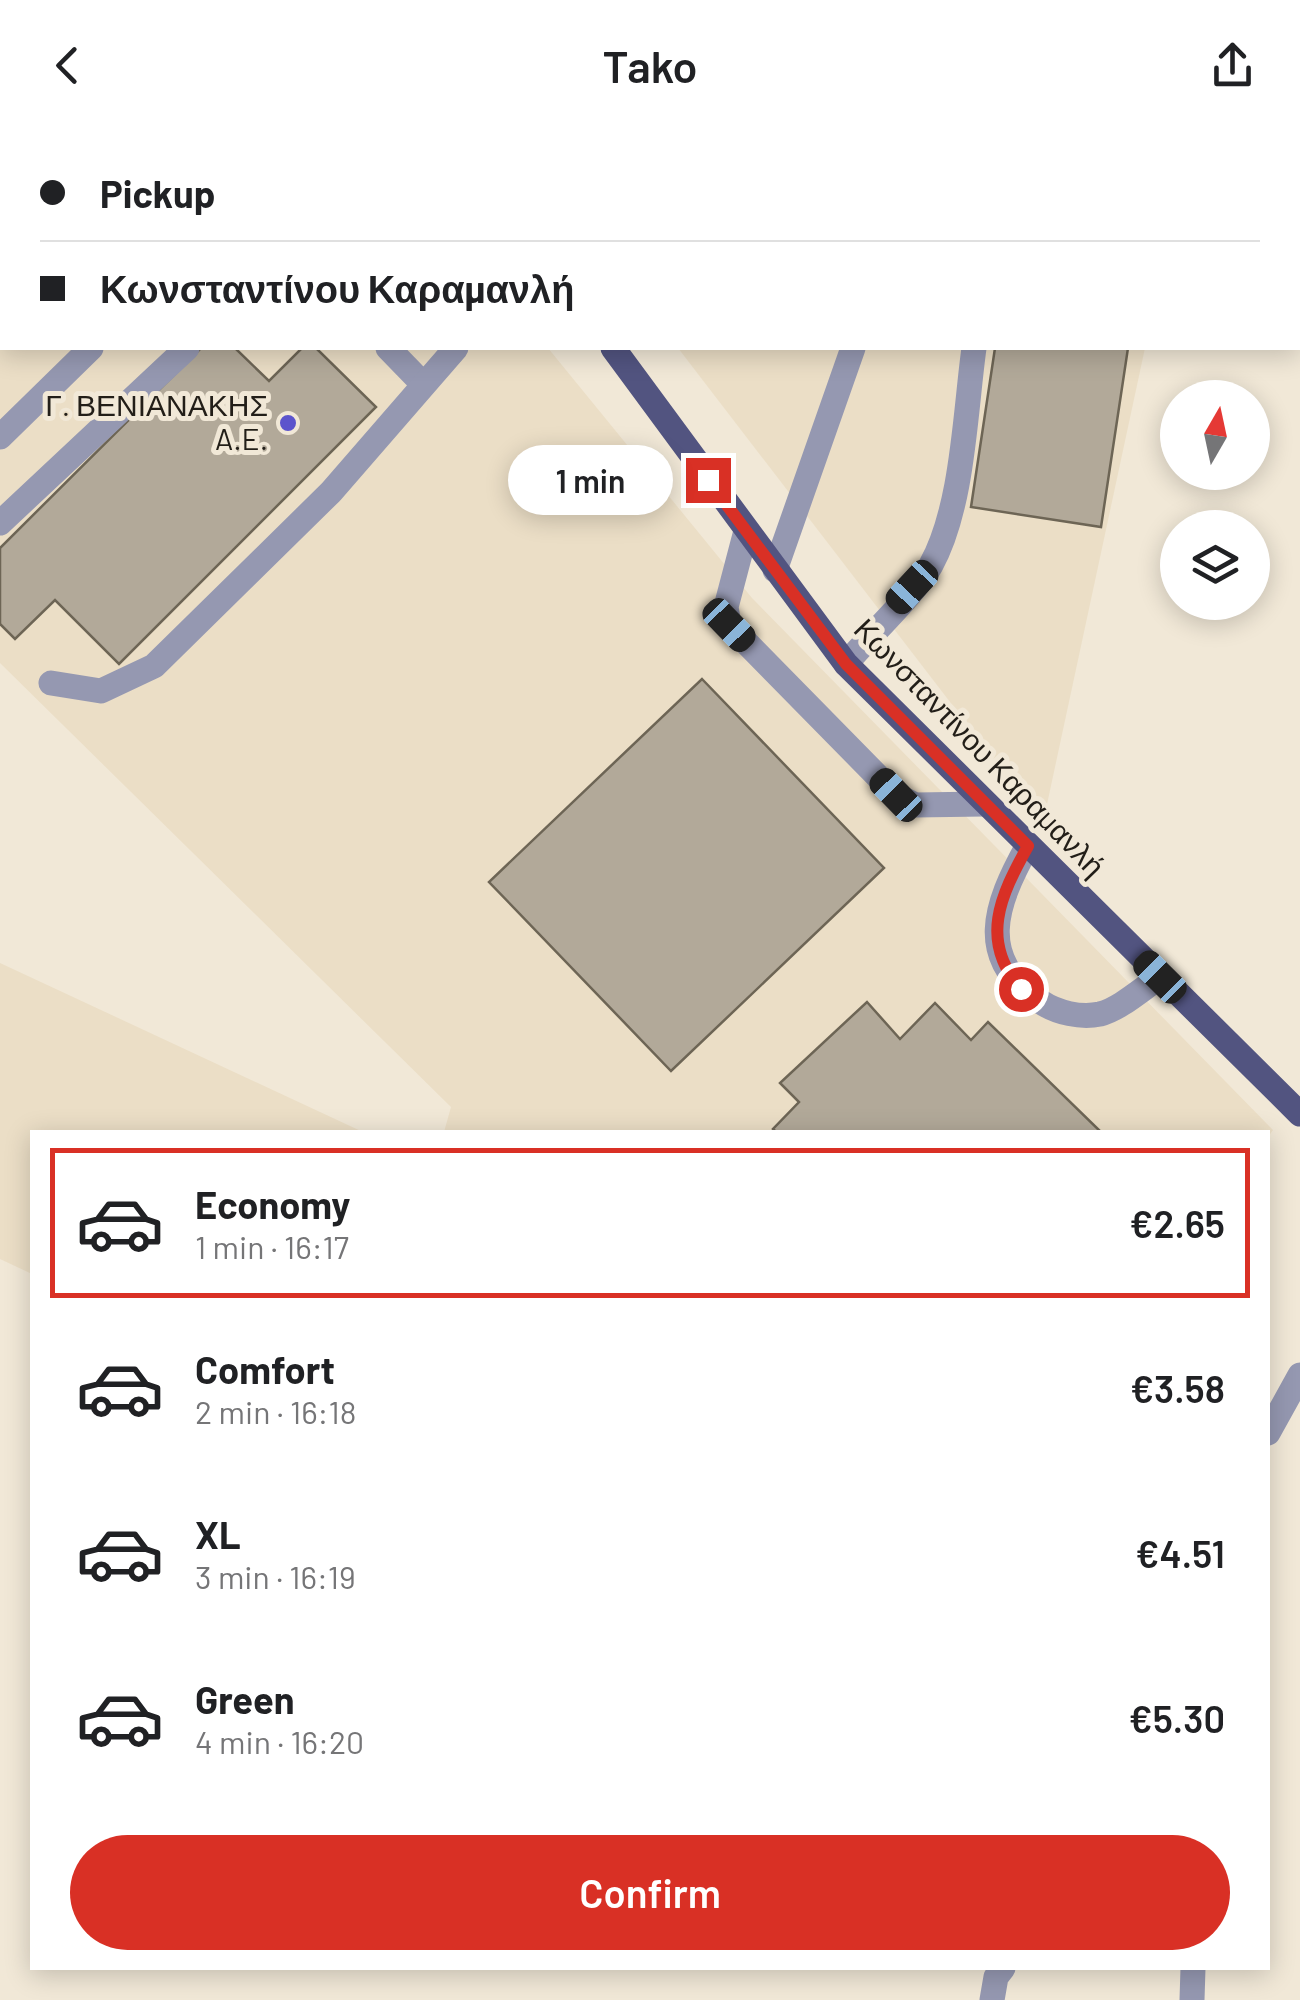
<!DOCTYPE html>
<meta charset="utf-8">
<style>
body{margin:0;font-family:Barlow,sans-serif;background:#f6f6f6;color:#202124;height:100vh;display:flex;flex-direction:column;font-size:38px;white-space:nowrap}
*{box-sizing:border-box;margin:0}
p{font-size:32px;color:#757577}
.icon{flex:none;width:55px;height:55px;fill:none;stroke:currentColor;stroke-width:2;stroke-linecap:round;stroke-linejoin:round}
.map{position:relative;flex:1;overflow:hidden}
.side{position:absolute;left:30px;top:1000px;width:1240px;height:840px;display:flex;flex-direction:column;background:#fff;border-radius:0px;box-shadow:0 5px 25px #0003}
.side>*{flex:none}
.top-card{position:absolute;left:0px;top:0px;width:1300px;height:220px;box-shadow:0 5px 25px #0003;display:grid;align-content:center;height:220px;padding:0 40px;background:#fff}
.needle{width:65px;rotate:9deg}
.controls{position:absolute;left:1160px;top:250px;display:grid;gap:20px}
.controls a{display:grid;place-items:center;width:110px;height:110px;border-radius:50%;background:#fff;box-shadow:0 5px 25px #0003;font-size:50px}
.end{position:absolute;width:45px;height:45px;margin:-22px;border:12px solid #d93025;background:#fff;box-shadow:0 0 0 5px #fff}
.from{border-radius:50%}
.bubble{position:absolute;height:70px;border-radius:35px;background:#fff;box-shadow:0 5px 25px #0003;font-size:32px;font-weight:600;line-height:70px;text-align:center}
.car{position:absolute;width:30px;height:60px;margin:-30px -15px;border-radius:12px;box-shadow:0 0 8px 2px #0007;background:linear-gradient(#222 24%,#8ab4d8 0 40%,#222 0 76%,#8ab4d8 0 86%,#222 0)}
.top-card b{display:flex;align-items:center;gap:35px;height:95px;font-size:38px}
.top-card b+b{border-top:2px solid #e0e0e0}
.top-card i{width:25px;height:25px;background:#202124}
ul{padding:18px 0 0;list-style:none}
li{display:flex;align-items:center;gap:30px;height:150px;margin:0 20px 15px;padding:0 20px;border:5px solid transparent;border-radius:0px}
li div{flex:1}
li b{display:block;font-size:38px}
li em{font-style:normal;font-weight:600}
li.on{border-color:#d93025}
li>.icon{width:90px;height:90px;stroke-width:1.5}
.button{display:flex;gap:20px;margin-top:auto;padding:20px 40px}
.button a{flex:1;height:115px;border-radius:60px;background:#d93025;color:#fff;font-size:40px;font-weight:600;line-height:115px;text-align:center}
header{display:flex;justify-content:space-between;align-items:center;height:130px;padding:0 40px;background:#fff;font-size:45px;font-weight:600}
.map>svg:first-child{display:block}
</style>
<header><svg class="icon" aria-label="back" viewBox="0 0 24 24"><path d="M15 5l-7 7 7 7"/></svg>Tako<svg class="icon" aria-label="share" viewBox="0 0 24 24"><path d="M12 15V3M7 8l5-5 5 5M5 13v7h14v-7"/></svg></header>
<div class="map">
<svg width="1300" height="1870" viewBox="0 0 1300 1870">
<rect width="100%" height="100%" fill="#f1e8d7"/>
<g fill="#ebdec6">
<polygon points="0,0 371,0 2,2 2,218 548,218 752,468 1273,1000 1268,1007 1268,1002 444,1002 451,977 0,533"/>
<polygon points="678,0 1300,0 1300,138 1298,2"/>
<polygon points="678,218 1145,218 1043,693"/>
<polygon points="0,833 363,1002 32,1002 32,1144 0,1129"/>
</g>
<g fill="#b2a999" stroke="#6d6555" stroke-width="2.5">
<polygon points="201,218 235,218 269,251 302,218 316,218 376,277 119,534 55,470 15,509 0,494 0,418"/>
<polygon points="995,218 1128,218 1101,397 971,377"/>
<polygon points="702,549 884,738 671,941 489,752"/>
<polygon points="867,872 900,909 935,873 971,910 988,892 1101,1002 776,1002 773,999 799,972 780,953"/>
</g>
<g fill="none" stroke-linecap="round" stroke-linejoin="round">
<g stroke="#9598b1" stroke-width="25">
<polyline points="252,2 254,0"/>
<polyline points="929,2 930,0"/>
<polyline points="1263,2 1264,0"/>
<polyline points="1298,98 1300,98"/>
<polyline points="388,218 423,254"/>
<polyline points="0,307 91,218"/>
<polyline points="0,393 187,218"/>
<polyline points="746,401 726,477 729,495 896,665 915,675 984,674"/>
<polyline points="775,440 853,218"/>
<path d="M846,534c23,-28 68,-69 85,-99 32,-58 34,-152 43,-217"/>
<polyline points="51,553 101,561 154,536 331,362 456,218"/>
<path d="M1027,717c-32,58 -52,111 14,155 16,11 40,16 59,12 20,-5 43,-26 60,-37"/>
<polyline points="1268,1303 1300,1245"/>
<polyline points="992,1870 996,1847 1003,1838"/>
<polyline points="1192,1870 1193,1838"/>
</g>
<g stroke="#525480" stroke-width="25">
<polyline points="417,0 420,2"/>
<polyline points="613,218 846,534 1300,984"/>
</g>
</g>
<g fill="none" stroke-linecap="round" stroke-linejoin="round">
<path stroke="#d93025" stroke-width="12" d="M708,350l138,184 182,182c-28,50 -49,95 -7,143"/>
</g>
<circle fill="#5c54cc" stroke="#f1e8d7" stroke-width="4" cx="288" cy="293" r="10"/>
<g text-anchor="middle" stroke-width="10" stroke-linejoin="round" paint-order="stroke">
<g font-size="30" fill="#221e18" stroke="#f1e8d7" text-anchor="end">
<text x="268" y="286">Γ. ΒΕΝΙΑΝΑΚΗΣ<tspan x="268" dy="34">A.E.</tspan></text>
</g>
<g font-size="30" fill="#221e18" stroke="#f1e8d7">
<text transform="translate(979 618) rotate(46)" y="10">Κωνσταντίνου Καραμανλή</text>
</g>
</g>
</svg>
<div class="controls">
<a><svg class="needle" viewBox="-14 -14 28 28"><path d="M0-13l5 13h-10z" fill="#e53935"/><path d="M0 13l5-13h-10z" fill="#757577"/></svg></a>
<a><svg class="icon" aria-label="layers" viewBox="0 0 24 24"><path d="M12 4l9 5-9 5-9-5zM3 14l9 5 9-5"/></svg></a>
</div>
<i class="end from" style="left:1021px;top:859px"></i>
<i class="end" style="left:708px;top:350px"></i>
<div class="bubble" style="left:508px;top:315px;width:165px">1 min</div>
<i class="car" style="left:912px;top:457px;rotate:223deg"></i>
<i class="car" style="left:729px;top:495px;rotate:136deg"></i>
<i class="car" style="left:896px;top:665px;rotate:316deg"></i>
<i class="car" style="left:1160px;top:847px;rotate:315deg"></i>
<div class="top-card">
<b><i class="from"></i>Pickup</b>
<b><i></i>Κωνσταντίνου Καραμανλή</b>
</div>
<section class="side">
<ul>
<li class="on"><svg class="icon" aria-label="car" viewBox="0 0 24 24"><path d="M5 17H2v-5l4-1 3-4h7l3 4 3 1v5h-3M9 17h6M6 11h13"/><circle cx="7" cy="17" r="2"/><circle cx="17" cy="17" r="2"/></svg><div><b>Economy</b><p>1 min · 16:17</p></div><em>€2.65</em></li>
<li><svg class="icon" aria-label="car" viewBox="0 0 24 24"><path d="M5 17H2v-5l4-1 3-4h7l3 4 3 1v5h-3M9 17h6M6 11h13"/><circle cx="7" cy="17" r="2"/><circle cx="17" cy="17" r="2"/></svg><div><b>Comfort</b><p>2 min · 16:18</p></div><em>€3.58</em></li>
<li><svg class="icon" aria-label="car" viewBox="0 0 24 24"><path d="M5 17H2v-5l4-1 3-4h7l3 4 3 1v5h-3M9 17h6M6 11h13"/><circle cx="7" cy="17" r="2"/><circle cx="17" cy="17" r="2"/></svg><div><b>XL</b><p>3 min · 16:19</p></div><em>€4.51</em></li>
<li><svg class="icon" aria-label="car" viewBox="0 0 24 24"><path d="M5 17H2v-5l4-1 3-4h7l3 4 3 1v5h-3M9 17h6M6 11h13"/><circle cx="7" cy="17" r="2"/><circle cx="17" cy="17" r="2"/></svg><div><b>Green</b><p>4 min · 16:20</p></div><em>€5.30</em></li>
</ul>
<div class="button"><a>Confirm</a></div>
</section>
</div>
